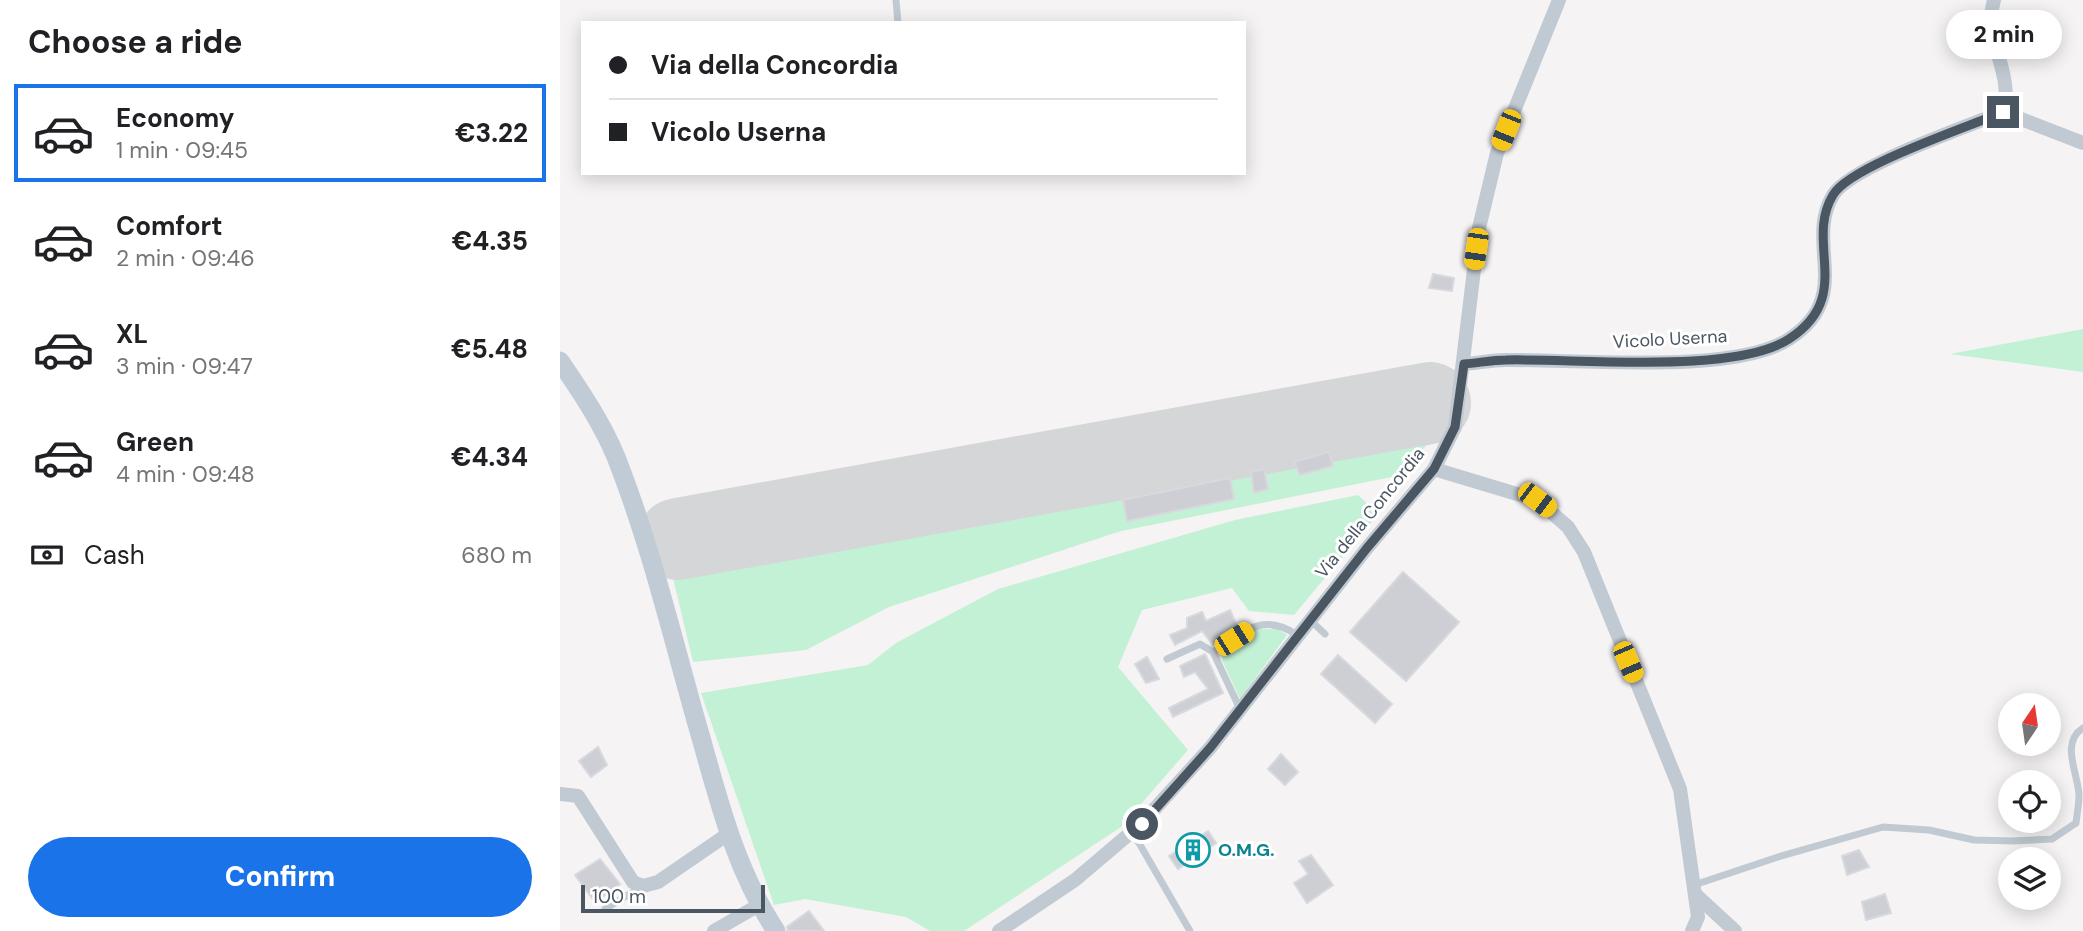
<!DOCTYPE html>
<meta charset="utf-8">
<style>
body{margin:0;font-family:"DM Sans",sans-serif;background:#f2f2f2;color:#202124;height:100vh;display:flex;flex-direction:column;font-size:26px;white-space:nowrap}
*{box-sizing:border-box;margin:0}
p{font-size:23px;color:#757577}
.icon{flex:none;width:38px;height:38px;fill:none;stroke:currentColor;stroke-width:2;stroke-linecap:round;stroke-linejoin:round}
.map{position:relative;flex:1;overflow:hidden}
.panel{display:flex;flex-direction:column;background:#fff;width:560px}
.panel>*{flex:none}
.hud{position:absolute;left:21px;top:21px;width:665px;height:154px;border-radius:0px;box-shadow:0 4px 18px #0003;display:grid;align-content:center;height:154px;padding:0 28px;background:#fff}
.needle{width:46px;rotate:13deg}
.buttons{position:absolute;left:1438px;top:693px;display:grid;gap:14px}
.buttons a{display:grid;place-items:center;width:63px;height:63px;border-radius:50%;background:#fff;box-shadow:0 4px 18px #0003;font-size:35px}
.scale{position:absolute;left:21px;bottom:18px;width:184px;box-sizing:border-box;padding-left:7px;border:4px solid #4a5661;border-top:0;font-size:19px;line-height:24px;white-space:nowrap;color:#4a5661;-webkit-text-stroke:5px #fff;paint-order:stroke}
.end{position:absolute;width:32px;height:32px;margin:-16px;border:9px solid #4a5661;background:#fff;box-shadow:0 0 0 4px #fff}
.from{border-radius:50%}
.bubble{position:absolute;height:49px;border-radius:24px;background:#fff;box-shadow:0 4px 18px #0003;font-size:23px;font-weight:800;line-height:49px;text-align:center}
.car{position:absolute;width:21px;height:42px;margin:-21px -10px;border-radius:9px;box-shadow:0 0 5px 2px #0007;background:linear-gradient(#f5c518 24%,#345 0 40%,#f5c518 0 76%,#345 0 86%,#f5c518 0)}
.hud b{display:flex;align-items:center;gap:24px;height:66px;font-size:26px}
.hud b+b{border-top:2px solid #e0e0e0}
.hud i{width:18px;height:18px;background:#202124}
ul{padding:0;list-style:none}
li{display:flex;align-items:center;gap:21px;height:98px;margin:0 14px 10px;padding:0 14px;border:4px solid transparent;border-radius:0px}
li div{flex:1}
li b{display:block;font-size:26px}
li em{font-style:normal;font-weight:800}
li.on{border-color:#1a73e8}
li>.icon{width:63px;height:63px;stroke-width:1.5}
h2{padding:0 28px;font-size:32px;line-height:84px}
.pay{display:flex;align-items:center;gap:18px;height:77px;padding:0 28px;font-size:26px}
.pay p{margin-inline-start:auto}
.primary-button{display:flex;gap:14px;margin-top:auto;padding:14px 28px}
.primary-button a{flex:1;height:80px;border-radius:42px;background:#1a73e8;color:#fff;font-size:28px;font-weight:800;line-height:80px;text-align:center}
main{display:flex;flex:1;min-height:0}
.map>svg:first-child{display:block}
</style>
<main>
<section class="panel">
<h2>Choose a ride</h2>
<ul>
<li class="on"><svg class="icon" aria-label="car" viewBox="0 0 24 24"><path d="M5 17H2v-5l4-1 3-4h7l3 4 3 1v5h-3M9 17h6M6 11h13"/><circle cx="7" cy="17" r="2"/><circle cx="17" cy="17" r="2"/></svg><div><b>Economy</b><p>1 min · 09:45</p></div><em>€3.22</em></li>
<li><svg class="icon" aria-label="car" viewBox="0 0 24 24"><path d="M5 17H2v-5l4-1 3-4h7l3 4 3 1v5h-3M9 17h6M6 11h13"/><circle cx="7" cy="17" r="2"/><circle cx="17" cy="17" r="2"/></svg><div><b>Comfort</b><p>2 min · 09:46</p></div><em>€4.35</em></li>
<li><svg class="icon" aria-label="car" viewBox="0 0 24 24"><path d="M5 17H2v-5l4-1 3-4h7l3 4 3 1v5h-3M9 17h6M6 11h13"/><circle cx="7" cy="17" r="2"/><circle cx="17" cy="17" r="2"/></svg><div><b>XL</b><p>3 min · 09:47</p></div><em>€5.48</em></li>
<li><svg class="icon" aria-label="car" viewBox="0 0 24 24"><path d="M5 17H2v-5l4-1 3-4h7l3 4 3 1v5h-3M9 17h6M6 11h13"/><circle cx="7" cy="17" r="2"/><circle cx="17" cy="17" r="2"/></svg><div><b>Green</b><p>4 min · 09:48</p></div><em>€4.34</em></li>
</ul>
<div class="pay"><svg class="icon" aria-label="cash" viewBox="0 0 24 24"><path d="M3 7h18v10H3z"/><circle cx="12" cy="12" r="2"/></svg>Cash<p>680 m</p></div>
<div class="primary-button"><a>Confirm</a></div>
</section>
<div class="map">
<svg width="1523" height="931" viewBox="0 0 1523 931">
<rect width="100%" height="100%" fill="#f5f3f3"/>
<g fill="#c3f1d5">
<polygon points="1523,329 1523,372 1390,354"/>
<polygon points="886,376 883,425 842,475 561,531 329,607 246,650 133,662 99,519"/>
<polygon points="798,495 818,514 734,615 689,611 672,588 582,610 558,667 628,750 561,827 404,931 370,931 346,917 245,899 214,905 141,693 308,665 336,643 438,589 675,520"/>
<polygon points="696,629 718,629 727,635 680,699 662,660 663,654"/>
</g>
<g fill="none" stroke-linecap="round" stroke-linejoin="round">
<polyline stroke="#d5d6d8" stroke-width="82" points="118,539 870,403"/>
</g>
<g fill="#cdcfd5" stroke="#d7d9de" stroke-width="2">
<polygon points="873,274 894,278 892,291 869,288"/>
<polygon points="769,452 773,466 740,475 734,462"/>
<polygon points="704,469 708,489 694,493 691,472"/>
<polygon points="670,478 674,499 567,521 563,500"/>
<polygon points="843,572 899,622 846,681 790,632"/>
<polygon points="670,610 678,628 653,645 642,631 615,645 610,635 627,628 627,618 642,612 646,621"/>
<polygon points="645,654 663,693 613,717 609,708 648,689 635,672 624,677 620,666"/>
<polygon points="778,655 832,704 815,723 761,674"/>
<polygon points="587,657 599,679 586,683 575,664"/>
<polygon points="38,747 47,765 31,777 19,761"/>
<polygon points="721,754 738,772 725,785 708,769"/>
<polygon points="648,831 656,843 618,869 609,856"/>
<polygon points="1299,850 1309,867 1287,875 1282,856"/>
<polygon points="751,855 773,885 747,903 734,883 748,874 739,861"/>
<polygon points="40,859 60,884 35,902 15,875"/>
<polygon points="1325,894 1331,913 1306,920 1302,902"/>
<polygon points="249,911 264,931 228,931 227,927"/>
</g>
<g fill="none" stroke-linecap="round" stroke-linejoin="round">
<g stroke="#c1cad2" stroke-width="7">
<polyline points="336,0 338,23"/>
<polyline points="750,620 765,634"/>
<polyline points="653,652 680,709"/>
<path d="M607,659l33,-15 13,8c30,-19 49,-41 84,-17"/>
<polyline points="571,833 579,843 630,931"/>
<path d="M1134,885l84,-28 105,-30 46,3 45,10 39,1 39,-2 24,-16c1,-9 3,-19 3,-28 -1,-22 -19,-52 4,-67"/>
<polyline points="45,909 83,886"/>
</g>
<g stroke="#c1cad2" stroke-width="14">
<polyline points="1443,112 1523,143"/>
<path d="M904,364c14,-1 28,-4 42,-4 69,-1 228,15 283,-21 66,-43 15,-95 44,-144 17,-28 135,-69 170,-83 12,-39 -21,-73 -9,-112"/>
<polyline points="874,469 977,500 1008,527 1024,552 1120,789 1138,917 1132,931"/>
<polyline points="0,794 18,796 73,882 83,886 98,882 168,834"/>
<polyline points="1136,895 1175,931"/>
<polyline points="154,931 199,905"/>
<polyline points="439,931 515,880 581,824 650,748 807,548 874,469 895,427 919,228 937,153 999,0"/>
</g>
<path stroke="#c1cbd6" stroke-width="19" d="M0,361c21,31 42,62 56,96 36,91 58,188 85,281 19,68 36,134 75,193"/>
</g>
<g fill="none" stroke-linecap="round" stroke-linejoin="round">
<path stroke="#4a5661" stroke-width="9" d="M582,824l68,-76 157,-200 67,-79 21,-42 9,-63c14,-1 28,-4 42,-4 69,-2 228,15 283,-21 66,-43 15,-96 44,-144 17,-29 135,-68 170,-83"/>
</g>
<defs>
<g id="building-ring" transform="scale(1.75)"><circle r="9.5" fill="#fff" stroke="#0f9aa8" stroke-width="1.5"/><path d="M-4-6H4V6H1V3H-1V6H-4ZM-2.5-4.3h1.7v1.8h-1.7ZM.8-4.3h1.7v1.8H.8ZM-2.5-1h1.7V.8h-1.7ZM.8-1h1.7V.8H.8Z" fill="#0f9aa8"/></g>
</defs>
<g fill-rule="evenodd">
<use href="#building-ring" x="633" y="850"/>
</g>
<g text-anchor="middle" stroke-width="6" stroke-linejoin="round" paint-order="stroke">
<g font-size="18" fill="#4a5661" stroke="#fff">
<text transform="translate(1110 339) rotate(-3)" y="6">Vicolo Userna</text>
<text transform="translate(810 513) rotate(-51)" y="6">Via della Concordia</text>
</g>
<g font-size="18" font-weight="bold" fill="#0d838f" stroke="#fff" text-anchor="start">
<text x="658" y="856">O.M.G.</text>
</g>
</g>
</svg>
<div class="buttons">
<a><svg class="needle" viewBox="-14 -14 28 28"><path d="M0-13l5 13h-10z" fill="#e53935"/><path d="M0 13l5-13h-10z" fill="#757577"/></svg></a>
<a><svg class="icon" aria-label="locate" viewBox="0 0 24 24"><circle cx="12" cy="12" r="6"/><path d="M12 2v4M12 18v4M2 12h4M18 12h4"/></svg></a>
<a><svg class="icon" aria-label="layers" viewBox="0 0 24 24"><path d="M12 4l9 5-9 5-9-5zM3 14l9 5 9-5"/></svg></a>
</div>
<div class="scale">100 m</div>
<i class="end from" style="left:582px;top:824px"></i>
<i class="end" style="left:1443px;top:112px"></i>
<div class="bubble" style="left:1386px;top:10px;width:116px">2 min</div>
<i class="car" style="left:946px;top:130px;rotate:202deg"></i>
<i class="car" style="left:916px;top:249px;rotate:188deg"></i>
<i class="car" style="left:977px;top:500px;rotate:127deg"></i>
<i class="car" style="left:674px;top:639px;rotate:58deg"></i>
<i class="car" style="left:1068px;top:662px;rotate:157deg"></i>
<div class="hud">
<b><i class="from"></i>Via della Concordia</b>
<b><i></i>Vicolo Userna</b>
</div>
</div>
</main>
